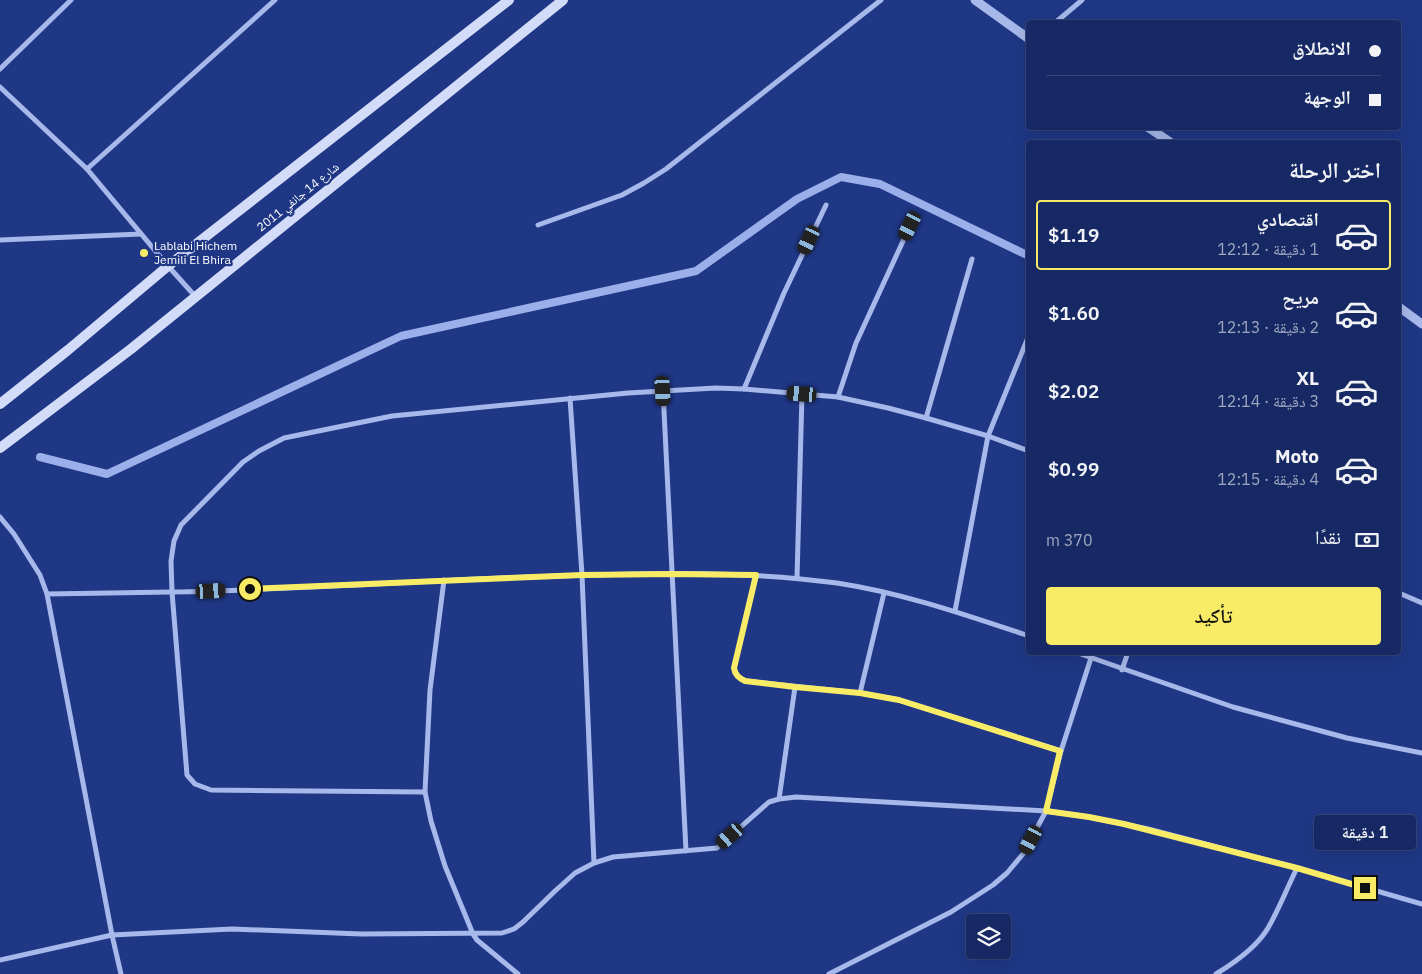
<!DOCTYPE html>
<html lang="ar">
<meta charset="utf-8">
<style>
body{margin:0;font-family:"IBM Plex Sans","Noto Naskh Arabic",sans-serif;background:#24356d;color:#f1f3f6;direction:rtl;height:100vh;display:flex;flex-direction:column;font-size:19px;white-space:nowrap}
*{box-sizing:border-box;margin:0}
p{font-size:16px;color:#9ea6bf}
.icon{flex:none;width:28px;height:28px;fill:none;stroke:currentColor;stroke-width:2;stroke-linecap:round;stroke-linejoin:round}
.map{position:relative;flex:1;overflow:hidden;direction:ltr}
.details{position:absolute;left:1026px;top:140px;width:375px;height:515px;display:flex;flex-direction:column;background:#172964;border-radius:5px;box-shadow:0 5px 20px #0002,0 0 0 1px #364578;direction:rtl}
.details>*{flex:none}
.top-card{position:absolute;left:1026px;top:20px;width:375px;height:110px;border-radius:5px;box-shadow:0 5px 20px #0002,0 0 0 1px #364578;direction:rtl;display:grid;align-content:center;height:110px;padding:0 20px;background:#172964}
.buttons{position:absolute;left:966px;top:914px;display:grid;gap:10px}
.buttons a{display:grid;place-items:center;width:45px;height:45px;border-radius:5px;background:#172964;box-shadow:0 5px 20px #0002,0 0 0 1px #364578;font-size:25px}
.end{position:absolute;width:22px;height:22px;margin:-11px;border:6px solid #f8ec67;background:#111;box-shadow:0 0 0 2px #111}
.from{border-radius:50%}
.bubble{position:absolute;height:35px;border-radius:5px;background:#172964;box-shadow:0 5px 20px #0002,0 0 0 1px #364578;font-size:16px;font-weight:600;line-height:35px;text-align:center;direction:rtl}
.car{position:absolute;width:15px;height:30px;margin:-15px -8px;border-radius:6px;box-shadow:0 0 4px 1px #0007;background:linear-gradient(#222 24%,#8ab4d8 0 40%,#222 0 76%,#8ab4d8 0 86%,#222 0)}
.top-card b{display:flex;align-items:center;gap:18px;height:48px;font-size:19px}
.top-card b+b{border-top:1px solid #364578}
.top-card i{width:12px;height:12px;background:#f1f3f6}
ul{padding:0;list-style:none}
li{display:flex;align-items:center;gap:15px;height:70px;margin:0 10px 8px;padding:0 10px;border:2px solid transparent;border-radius:5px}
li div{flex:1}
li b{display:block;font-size:19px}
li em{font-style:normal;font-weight:600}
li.current{border-color:#f8ec67}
li>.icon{width:45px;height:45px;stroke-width:1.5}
h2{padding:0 20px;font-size:22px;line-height:60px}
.pay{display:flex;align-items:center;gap:12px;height:55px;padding:0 20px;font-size:19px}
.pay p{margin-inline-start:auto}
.action{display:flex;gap:10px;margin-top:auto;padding:10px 20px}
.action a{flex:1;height:58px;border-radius:5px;background:#f8ec67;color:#111;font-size:20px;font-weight:600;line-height:58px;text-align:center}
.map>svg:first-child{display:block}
</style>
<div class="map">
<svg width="1422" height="974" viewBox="0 0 1422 974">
<rect width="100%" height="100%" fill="#1f3785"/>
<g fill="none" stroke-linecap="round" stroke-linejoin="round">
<polyline stroke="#9bafeb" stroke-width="8" points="40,457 107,474 401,336 696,271 797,199 841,177 880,184 1029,256"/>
<g stroke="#a7b8ea" stroke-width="5">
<polyline points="1056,22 1082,0"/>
<polyline points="0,69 71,0"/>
<polyline points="0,87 87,169 168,266 195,296"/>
<polyline points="87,169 275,0"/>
<polyline points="538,225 622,195 644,183 666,169 881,0"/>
<polyline points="0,240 141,234"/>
<polyline points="744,389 784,293 826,205"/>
<polyline points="663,391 686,851"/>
<polyline points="838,397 856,343 910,226"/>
<polyline points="570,398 582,575 594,863"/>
<polyline points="926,418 972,259"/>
<polyline points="0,517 14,534 40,575 47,594 112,935 121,974"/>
<path d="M756,575l-22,93c1,7 5,10 11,13l115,12 39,7 162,51"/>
<polyline points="797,578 802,394"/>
<polyline points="444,580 430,690 425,792 431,821 445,866 473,934 477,940 518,974"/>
<polyline points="1399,593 1422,603"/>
<path d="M47,594c41,-1 83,-1 124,-2 110,-2 219,-9 328,-14 113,-4 226,-10 338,5 66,10 129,32 192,53"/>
<polyline points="955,611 988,436 1029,335"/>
<polyline points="1075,652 1233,707 1347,738 1422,753"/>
<polyline points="1122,670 1128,652"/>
<polyline points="860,693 884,593"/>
<polyline points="425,792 211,790 195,784 187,775 172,592 171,561 174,541 181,525 243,462 259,451 284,438 392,416 628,393 716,388 744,389 838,397 888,408 926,418 988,436 1029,451"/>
<polyline points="779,799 795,687"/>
<polyline points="0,960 112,935 232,929 361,934 502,933 514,929 523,922 555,891 575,873 594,863 613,857 717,848 769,802 779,799 796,797 1046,811 1089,817 1148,829 1297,868 1422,904"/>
<polyline points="829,974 951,912 993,885 1007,873 1023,854 1046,811 1061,751 1091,658"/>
<path d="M1216,974c18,-11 41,-27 52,-46 11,-19 19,-40 29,-60"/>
</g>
<g stroke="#a7b8ea" stroke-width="9">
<polyline points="975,0 1029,39"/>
<polyline points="1149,128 1170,142"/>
<polyline points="1399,307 1422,324"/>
</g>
<g stroke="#d2dbf7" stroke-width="10">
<polyline points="0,404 68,350 168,266 509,0"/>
<polyline points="0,448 131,349 563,0"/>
</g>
</g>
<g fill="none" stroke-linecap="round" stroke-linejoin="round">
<path stroke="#f8ec67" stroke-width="6" d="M250,589l332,-14 90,-1 84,1 -22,93c1,7 5,10 11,13l50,6 65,6 39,7 161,51 -14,60 43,6 35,7 173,44 68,20"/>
</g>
<circle fill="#f8ec67" stroke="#1f3785" stroke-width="2" cx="144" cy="253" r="5"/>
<g text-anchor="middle" stroke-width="4.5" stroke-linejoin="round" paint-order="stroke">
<g font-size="12" fill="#fff" stroke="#1f3785">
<text transform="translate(298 197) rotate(-39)" y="4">شارع 14 جانفي 2011</text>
</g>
<g font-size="12" fill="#fff" stroke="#1f3785" text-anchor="start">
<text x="154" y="250">Lablabi Hichem<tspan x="154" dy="14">Jemili El Bhira</tspan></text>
</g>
</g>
</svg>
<div class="buttons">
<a><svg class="icon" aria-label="layers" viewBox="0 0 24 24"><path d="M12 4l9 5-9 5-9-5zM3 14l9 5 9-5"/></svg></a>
</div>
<i class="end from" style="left:250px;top:589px"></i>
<i class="end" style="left:1365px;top:888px"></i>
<div class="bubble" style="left:1314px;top:815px;width:102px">1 دقيقة</div>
<i class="car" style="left:910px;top:226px;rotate:206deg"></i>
<i class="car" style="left:809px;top:240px;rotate:205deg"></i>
<i class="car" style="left:663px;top:391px;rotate:177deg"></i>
<i class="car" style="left:802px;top:394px;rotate:275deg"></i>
<i class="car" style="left:211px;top:591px;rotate:87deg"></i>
<i class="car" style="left:730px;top:836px;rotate:229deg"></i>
<i class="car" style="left:1031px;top:840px;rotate:208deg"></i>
<div class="top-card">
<b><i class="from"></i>الانطلاق</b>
<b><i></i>الوجهة</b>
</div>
<section class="details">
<h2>اختر الرحلة</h2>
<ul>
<li class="current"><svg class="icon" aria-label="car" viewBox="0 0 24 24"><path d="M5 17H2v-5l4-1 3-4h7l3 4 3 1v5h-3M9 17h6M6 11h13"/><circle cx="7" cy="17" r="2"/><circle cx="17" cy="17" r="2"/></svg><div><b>اقتصادي</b><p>1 دقيقة · 12:12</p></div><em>$1.19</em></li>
<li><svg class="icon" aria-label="car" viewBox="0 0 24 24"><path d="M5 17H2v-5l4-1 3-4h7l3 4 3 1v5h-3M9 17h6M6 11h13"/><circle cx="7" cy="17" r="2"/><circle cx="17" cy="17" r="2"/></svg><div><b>مريح</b><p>2 دقيقة · 12:13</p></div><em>$1.60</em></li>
<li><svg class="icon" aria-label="car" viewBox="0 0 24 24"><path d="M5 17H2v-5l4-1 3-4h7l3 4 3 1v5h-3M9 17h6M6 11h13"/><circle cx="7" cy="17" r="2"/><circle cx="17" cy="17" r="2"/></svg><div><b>XL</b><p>3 دقيقة · 12:14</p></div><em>$2.02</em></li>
<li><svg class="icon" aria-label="car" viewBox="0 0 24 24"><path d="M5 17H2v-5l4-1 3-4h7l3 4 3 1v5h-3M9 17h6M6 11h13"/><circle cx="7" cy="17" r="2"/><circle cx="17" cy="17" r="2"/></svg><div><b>Moto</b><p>4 دقيقة · 12:15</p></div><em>$0.99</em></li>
</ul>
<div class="pay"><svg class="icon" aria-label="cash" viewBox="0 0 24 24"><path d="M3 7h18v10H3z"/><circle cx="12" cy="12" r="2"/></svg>نقدًا<p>370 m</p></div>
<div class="action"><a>تأكيد</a></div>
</section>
</div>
